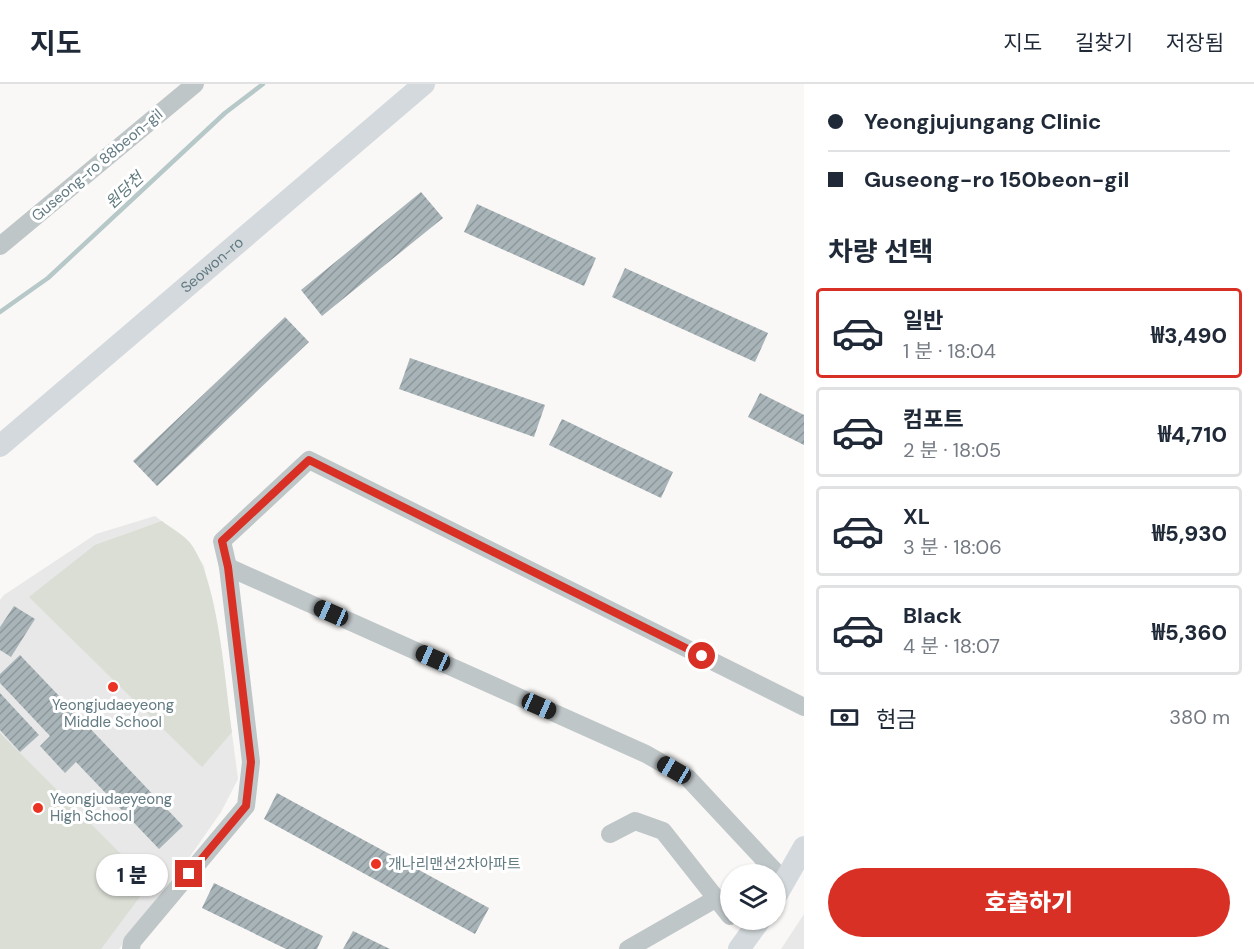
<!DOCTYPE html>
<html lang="ko">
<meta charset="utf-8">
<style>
body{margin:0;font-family:"DM Sans","Noto Sans KR",sans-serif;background:#f2f2f3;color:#1f2937;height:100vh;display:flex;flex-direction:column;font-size:22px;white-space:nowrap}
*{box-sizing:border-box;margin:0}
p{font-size:20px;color:#747a83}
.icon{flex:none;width:33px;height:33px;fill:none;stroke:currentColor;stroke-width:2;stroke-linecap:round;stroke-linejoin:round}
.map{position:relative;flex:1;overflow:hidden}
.drawer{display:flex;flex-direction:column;background:#fff;width:450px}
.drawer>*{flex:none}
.hud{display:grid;align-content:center;height:132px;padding:0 24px;background:#fff}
.buttons{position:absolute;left:720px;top:780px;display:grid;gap:12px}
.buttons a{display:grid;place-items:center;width:66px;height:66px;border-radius:50%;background:#fff;box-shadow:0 2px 4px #0004;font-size:30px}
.end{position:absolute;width:27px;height:27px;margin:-14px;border:8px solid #d93025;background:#fff;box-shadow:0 0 0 3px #fff}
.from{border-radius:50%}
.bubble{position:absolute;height:42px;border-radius:21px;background:#fff;box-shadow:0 2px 4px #0004;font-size:20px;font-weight:800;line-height:42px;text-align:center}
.car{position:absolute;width:18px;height:36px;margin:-18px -9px;border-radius:8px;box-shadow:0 0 4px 2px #0007;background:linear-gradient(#222 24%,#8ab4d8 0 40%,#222 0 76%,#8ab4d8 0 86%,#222 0)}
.hud b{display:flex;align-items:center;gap:21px;height:57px;font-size:22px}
.hud b+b{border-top:2px solid #e0e1e3}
.hud i{width:15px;height:15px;background:#1f2937}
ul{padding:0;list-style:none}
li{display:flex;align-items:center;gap:18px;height:90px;margin:0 12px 9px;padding:0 12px;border:3px solid #e0e1e3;border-radius:6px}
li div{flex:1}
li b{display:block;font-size:22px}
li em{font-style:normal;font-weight:800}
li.active{border-color:#d93025}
li>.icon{width:54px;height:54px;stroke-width:1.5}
h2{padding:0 24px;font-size:27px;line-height:72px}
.pay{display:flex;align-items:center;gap:15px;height:66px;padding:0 24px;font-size:22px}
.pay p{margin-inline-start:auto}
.button{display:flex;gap:12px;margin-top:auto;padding:12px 24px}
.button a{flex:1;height:69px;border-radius:36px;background:#d93025;color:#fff;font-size:24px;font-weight:800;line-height:69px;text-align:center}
header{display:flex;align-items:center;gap:36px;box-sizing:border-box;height:84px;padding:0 30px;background:#fff;border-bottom:2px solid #e0e1e3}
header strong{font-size:28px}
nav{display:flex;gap:33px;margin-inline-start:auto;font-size:21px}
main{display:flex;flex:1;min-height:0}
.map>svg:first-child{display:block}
</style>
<header>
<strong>지도</strong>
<nav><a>지도</a><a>길찾기</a><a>저장됨</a></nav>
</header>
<main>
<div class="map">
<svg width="804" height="865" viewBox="0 0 804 865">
<defs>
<pattern id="building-hatch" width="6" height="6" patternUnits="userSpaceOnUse" patternTransform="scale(1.5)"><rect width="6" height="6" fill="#a8b4b8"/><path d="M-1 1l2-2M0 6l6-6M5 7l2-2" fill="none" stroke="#8c979b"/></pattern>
</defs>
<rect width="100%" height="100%" fill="#f9f8f6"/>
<g fill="#e7e8e7">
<polygon points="155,432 189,458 204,482 220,558 238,695 221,728 184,781 119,865 0,865 0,516 4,511 96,450"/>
<polygon points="804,830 804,865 781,865"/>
</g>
<g fill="#daded5">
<path d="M162,437c9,7 22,14 29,23 28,39 34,138 41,188l-30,35 -173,-170 66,-52z"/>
<polygon points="0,649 150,799 101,865 0,865"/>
</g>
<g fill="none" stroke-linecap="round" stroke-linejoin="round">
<polyline stroke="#b7c8c9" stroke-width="4.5" points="0,228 48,194 225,29 263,0"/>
</g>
<g fill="url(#building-hatch)">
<polygon points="421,108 443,134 322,232 301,206"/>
<polygon points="477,120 596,174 584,202 464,148"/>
<polygon points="625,184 768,249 755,278 612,213"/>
<polygon points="285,233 309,258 157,402 133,377"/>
<polygon points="410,274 545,321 534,353 399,305"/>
<polygon points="760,309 804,331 804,361 748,333"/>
<polygon points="562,335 673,388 661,414 549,361"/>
<polygon points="14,522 35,535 11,573 0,566 0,543"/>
<polygon points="20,571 183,742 159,765 76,678 65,689 40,662 50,652 0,599 0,590"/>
<polygon points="0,609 39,651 20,668 0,646"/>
<polygon points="277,709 489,824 475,850 264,735"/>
<polygon points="214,799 323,852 317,865 286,865 202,824"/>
<polygon points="353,847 390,865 343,865"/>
</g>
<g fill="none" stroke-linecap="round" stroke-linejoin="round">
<g stroke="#bfc6c8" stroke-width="18">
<polyline points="0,162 195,0"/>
<polyline points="228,483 646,670 688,694 784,797"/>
<polyline points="610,750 635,737 663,747 730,832"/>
<polyline points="131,865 132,858 246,722 251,678 228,483 222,457 309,376 804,623"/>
<polyline points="628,865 717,814"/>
</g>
<g stroke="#d3d9dc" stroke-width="22">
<path id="s1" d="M0,362l424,-362"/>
<polyline points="776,812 804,763"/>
<polyline points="739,865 760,836"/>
</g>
</g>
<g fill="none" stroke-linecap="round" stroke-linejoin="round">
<polyline stroke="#d93025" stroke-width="8" points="189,790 246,722 251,678 228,483 222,457 309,376 702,572"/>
</g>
<g fill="#eb3324" stroke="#fff" stroke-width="2">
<circle cx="113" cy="603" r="6"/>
<circle cx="38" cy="724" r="6"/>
<circle cx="376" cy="780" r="6"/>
</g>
<g text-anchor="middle" stroke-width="6" stroke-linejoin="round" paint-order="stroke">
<g font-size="15" fill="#627a82" stroke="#fff">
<text transform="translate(97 81) rotate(-40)" y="5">Guseong-ro 88beon-gil</text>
<text dy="5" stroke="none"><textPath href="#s1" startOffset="279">Seowon-ro</textPath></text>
</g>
<g font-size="15" fill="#627a82" stroke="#fff" text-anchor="start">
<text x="113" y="626" text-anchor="middle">Yeongjudaeyeong<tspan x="113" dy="17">Middle School</tspan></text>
<text x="50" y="720">Yeongjudaeyeong<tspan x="50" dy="17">High School</tspan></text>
<text x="388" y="785">개나리맨션2차아파트</text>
</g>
<g font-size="16" font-style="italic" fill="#5e797c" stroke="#fff">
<text transform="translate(124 106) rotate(-43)" y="6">원당천</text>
</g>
</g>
</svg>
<div class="buttons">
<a><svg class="icon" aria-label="layers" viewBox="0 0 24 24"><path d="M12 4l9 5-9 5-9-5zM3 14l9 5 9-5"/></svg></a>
</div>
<i class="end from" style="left:702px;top:572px"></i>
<i class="end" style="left:189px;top:790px"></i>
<div class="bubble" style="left:96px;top:770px;width:72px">1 분</div>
<i class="car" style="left:331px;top:529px;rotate:294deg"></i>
<i class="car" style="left:433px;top:574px;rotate:294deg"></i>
<i class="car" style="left:539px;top:622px;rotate:114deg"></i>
<i class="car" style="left:674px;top:686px;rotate:300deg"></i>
</div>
<section class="drawer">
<div class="hud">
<b><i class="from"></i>Yeongjujungang Clinic</b>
<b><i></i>Guseong-ro 150beon-gil</b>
</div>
<h2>차량 선택</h2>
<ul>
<li class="active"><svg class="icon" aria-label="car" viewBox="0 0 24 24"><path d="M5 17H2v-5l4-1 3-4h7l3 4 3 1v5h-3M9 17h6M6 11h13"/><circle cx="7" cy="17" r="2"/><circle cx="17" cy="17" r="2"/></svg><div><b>일반</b><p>1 분 · 18:04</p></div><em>₩3,490</em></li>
<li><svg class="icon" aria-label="car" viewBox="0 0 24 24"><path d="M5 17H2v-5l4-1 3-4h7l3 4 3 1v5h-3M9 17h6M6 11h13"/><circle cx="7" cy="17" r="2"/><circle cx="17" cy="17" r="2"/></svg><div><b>컴포트</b><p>2 분 · 18:05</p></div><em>₩4,710</em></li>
<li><svg class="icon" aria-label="car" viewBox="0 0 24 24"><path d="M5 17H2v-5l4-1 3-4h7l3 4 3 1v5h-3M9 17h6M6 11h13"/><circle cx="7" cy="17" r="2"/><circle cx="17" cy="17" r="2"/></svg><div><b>XL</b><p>3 분 · 18:06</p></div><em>₩5,930</em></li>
<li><svg class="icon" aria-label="car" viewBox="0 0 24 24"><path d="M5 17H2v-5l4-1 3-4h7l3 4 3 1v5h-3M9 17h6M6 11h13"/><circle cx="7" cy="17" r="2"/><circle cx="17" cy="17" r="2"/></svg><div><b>Black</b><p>4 분 · 18:07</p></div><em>₩5,360</em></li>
</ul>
<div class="pay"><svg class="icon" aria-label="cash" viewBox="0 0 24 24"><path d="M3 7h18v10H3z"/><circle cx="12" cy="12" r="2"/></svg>현금<p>380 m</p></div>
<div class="button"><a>호출하기</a></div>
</section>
</main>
